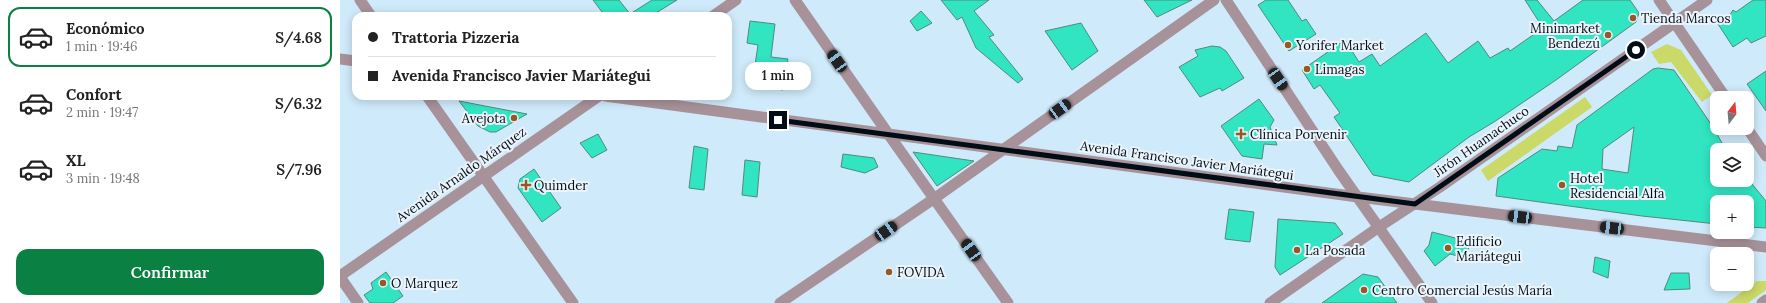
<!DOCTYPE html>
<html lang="es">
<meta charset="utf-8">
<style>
body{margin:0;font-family:Lora,serif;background:#f2f2f2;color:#222;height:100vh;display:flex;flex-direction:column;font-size:15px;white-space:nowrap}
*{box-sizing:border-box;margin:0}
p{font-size:13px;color:#767676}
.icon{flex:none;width:22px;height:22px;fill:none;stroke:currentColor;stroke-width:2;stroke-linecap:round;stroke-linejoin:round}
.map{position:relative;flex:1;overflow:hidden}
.details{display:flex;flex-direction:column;background:#fff;width:340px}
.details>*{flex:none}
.hud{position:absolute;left:12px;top:12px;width:380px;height:88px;border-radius:12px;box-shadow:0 2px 10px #0003;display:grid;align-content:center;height:88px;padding:0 16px;background:#fff}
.needle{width:26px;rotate:16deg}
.tools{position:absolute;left:1370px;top:91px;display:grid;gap:8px}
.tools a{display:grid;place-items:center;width:44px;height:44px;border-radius:8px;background:#fff;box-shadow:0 2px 10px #0003;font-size:20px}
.end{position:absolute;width:18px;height:18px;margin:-9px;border:5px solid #010d16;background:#fff;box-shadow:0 0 0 2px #fff}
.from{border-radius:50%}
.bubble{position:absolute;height:28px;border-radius:12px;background:#fff;box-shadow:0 2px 10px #0003;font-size:13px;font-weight:600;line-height:28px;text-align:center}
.car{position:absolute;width:12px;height:24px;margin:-12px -6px;border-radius:5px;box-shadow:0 0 3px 1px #0007;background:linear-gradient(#222 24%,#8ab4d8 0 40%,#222 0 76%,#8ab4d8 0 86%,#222 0)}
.hud b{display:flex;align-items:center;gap:14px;height:38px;font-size:15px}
.hud b+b{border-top:1px solid #e0e0e0}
.hud i{width:10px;height:10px;background:#222}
ul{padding:7px 0 0;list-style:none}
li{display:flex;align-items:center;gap:12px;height:60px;margin:0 8px 6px;padding:0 8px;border:2px solid transparent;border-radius:12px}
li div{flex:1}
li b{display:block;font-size:15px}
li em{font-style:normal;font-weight:600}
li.active{border-color:#0b8043}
li>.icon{width:36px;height:36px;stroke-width:1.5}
.cta{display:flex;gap:8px;margin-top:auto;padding:8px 16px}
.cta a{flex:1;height:46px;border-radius:12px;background:#0b8043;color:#fff;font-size:16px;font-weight:600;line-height:46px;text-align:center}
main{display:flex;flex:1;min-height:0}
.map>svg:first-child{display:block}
</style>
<main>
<section class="details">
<ul>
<li class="active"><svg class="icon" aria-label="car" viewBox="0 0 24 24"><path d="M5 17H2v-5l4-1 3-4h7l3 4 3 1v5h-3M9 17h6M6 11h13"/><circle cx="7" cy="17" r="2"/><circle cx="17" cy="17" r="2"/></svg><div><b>Económico</b><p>1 min · 19:46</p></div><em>S/4.68</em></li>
<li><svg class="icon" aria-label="car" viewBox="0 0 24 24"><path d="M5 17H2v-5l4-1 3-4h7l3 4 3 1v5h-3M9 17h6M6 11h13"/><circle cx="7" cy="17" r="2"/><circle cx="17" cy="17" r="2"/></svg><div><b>Confort</b><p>2 min · 19:47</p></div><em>S/6.32</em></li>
<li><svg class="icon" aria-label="car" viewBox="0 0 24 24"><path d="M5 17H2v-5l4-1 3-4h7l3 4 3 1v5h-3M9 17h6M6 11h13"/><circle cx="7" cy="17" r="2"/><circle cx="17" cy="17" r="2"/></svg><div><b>XL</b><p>3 min · 19:48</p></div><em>S/7.96</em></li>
</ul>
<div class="cta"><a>Confirmar</a></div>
</section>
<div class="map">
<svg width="1426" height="303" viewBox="0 0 1426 303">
<rect width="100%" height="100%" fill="#cfeafb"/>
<g fill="#cad968">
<polygon points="1327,44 1341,50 1372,95 1362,102 1331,62 1319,64 1311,52"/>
<polygon points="1245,97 1252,107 1148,181 1141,170"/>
<polygon points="1417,281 1426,281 1426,290 1408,303 1387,303"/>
</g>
<g fill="#31e5c2" stroke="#54897b" fill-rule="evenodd">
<polygon points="253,0 279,0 290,14 312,0 337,0 311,16 265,16"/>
<polygon points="601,0 649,0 634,11 654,35 649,37 683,79 678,83 636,48 622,17 617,20"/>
<polygon points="804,0 852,0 817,17"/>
<polygon points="926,0 948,0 962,21 966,19 976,34 949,51 918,5"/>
<polygon points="1185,0 1197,0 1214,21 1243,0 1290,0 1299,13 1296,22 1216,80 1154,122 1129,137 1069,182 1033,175 994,117 1000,113 980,85 974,89 962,70 1005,40 1019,62 1032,54 1040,66 1086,33 1108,63 1138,41 1150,58 1168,48 1170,51 1203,28"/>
<polygon points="1413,0 1426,0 1426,36 1411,43 1407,38 1393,47 1378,24 1388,18 1393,10 1396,12"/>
<polygon points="581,11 592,23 577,31 570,21"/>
<polygon points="410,21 435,24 431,57 448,59 443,90 412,85 418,45 407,43"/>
<polygon points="741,23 758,51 732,70 705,31"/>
<polygon points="872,46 880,47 886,51 904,78 882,91 880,88 860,97 839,67 858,56 855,50"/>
<path d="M1318,68l16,2 39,57 13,23h-9v30h30v-2l19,23v27l-19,-1v-25h-30v22l-75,-8 -146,-20 2,-18 44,-29 15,2 1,-5 14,2 5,-23 76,-56zM1294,127l-6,46 -26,-4 1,-20z"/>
<polygon points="1426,71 1426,111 1407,84"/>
<polygon points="919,99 934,120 930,127 937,145 924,144 922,159 902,156 881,126"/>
<polygon points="119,101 187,114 156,132 150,132 138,126"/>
<polygon points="258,134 267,150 252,158 240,143"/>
<polygon points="354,146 368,149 364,190 349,188"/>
<polygon points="573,152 634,161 597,186"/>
<polygon points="503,154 534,158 538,167 525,173 501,167"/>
<polygon points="405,160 420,162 417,197 402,195"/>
<polygon points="194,169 221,208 202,222 178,188 180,179"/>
<polygon points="889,209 914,212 910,242 885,239"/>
<polygon points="938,219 995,223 1003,234 940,275 935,267"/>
<polygon points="1092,232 1131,242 1125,258 1110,254 1095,266 1084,251 1089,245"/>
<polygon points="1255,257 1270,261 1268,278 1253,272"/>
<polygon points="46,272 63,296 53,303 30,303 24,295 33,289 31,283"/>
<polygon points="1331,273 1349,273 1350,289 1324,290"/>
<polygon points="1023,274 1038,277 1057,303 982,303"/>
</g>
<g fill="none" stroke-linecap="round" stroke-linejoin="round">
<g stroke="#a8929a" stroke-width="11">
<polyline points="20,0 31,16"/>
<polyline points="87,96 233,303"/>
<polyline points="549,135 668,303"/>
<polyline points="0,277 18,303"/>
<polyline points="440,303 595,198 874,0"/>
<polyline points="930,303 1039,227 1100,187 1367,0"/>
<polyline points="1422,303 1426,300"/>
</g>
<g stroke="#a8929a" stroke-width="11">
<polyline points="455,0 549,135"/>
<polyline points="886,0 999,171 1092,303"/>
<polyline points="1319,0 1386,98"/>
<polyline points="373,16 396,0"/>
<polyline points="0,59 16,61"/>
<polyline points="265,96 1018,197 1426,247"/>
<polyline points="1407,128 1426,156"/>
<polyline points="0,276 259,96"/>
</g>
</g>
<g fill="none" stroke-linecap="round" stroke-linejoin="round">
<polyline stroke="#010d16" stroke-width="5" points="438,120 1075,204 1296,50"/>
</g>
<g fill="#985723" stroke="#ebf4fa" stroke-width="1.5">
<circle cx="1293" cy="18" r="4"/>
<circle cx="1268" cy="35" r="4"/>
<circle cx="948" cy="45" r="4"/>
<circle cx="967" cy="69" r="4"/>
<circle cx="174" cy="118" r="4"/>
<path d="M899 128h4v4h4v4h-4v4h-4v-4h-4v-4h4z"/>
<path d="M184 179h4v4h4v4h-4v4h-4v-4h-4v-4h4z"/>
<circle cx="1222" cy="185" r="4"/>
<circle cx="1108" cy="248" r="4"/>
<circle cx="957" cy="250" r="4"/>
<circle cx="549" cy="272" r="4"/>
<circle cx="43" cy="283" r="4"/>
<circle cx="1024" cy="290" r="4"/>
</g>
<g text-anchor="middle" stroke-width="4" stroke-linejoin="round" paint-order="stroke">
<g font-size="13" fill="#010d16" stroke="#ebf4fa" text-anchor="start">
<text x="1301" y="23">Tienda Marcos</text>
<text x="1260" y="33" text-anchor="end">Minimarket<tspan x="1260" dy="15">Bendezú</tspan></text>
<text x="956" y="50">Yorifer Market</text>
<text x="975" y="74">Limagas</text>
<text x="166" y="123" text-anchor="end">Avejota</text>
<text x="910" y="139">Clínica Porvenir</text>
<text x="1230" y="183">Hotel<tspan x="1230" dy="15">Residencial Alfa</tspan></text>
<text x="194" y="190">Quimder</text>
<text x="1116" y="246">Edificio<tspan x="1116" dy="15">Mariátegui</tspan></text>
<text x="965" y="255">La Posada</text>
<text x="557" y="277">FOVIDA</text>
<text x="51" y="288">O Marquez</text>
<text x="1032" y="295">Centro Comercial Jesús María</text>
</g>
<g font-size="13" fill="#010d16" stroke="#ebf4fa">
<text transform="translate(1141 141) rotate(-35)" y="5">Jirón Huamachuco</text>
<text transform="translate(847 160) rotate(8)" y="5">Avenida Francisco Javier Mariátegui</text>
<text transform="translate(121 174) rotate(-35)" y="5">Avenida Arnaldo Márquez</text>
</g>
</g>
</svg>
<div class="tools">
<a><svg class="needle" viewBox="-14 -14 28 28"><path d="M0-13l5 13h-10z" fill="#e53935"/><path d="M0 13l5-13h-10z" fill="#767676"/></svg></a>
<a><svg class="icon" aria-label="layers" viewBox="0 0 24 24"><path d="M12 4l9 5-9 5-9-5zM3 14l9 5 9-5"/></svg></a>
<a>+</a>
<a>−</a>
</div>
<i class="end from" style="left:1296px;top:50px"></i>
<i class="end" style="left:438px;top:120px"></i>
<div class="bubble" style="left:405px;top:62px;width:66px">1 min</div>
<i class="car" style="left:497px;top:61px;rotate:325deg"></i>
<i class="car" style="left:938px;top:79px;rotate:146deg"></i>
<i class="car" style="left:720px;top:109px;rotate:54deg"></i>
<i class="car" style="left:1180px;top:217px;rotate:277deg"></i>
<i class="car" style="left:1272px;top:228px;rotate:277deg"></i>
<i class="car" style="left:546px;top:231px;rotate:56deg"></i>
<i class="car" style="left:631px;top:250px;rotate:325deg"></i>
<div class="hud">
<b><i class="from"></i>Trattoria Pizzeria</b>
<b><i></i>Avenida Francisco Javier Mariátegui</b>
</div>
</div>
</main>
